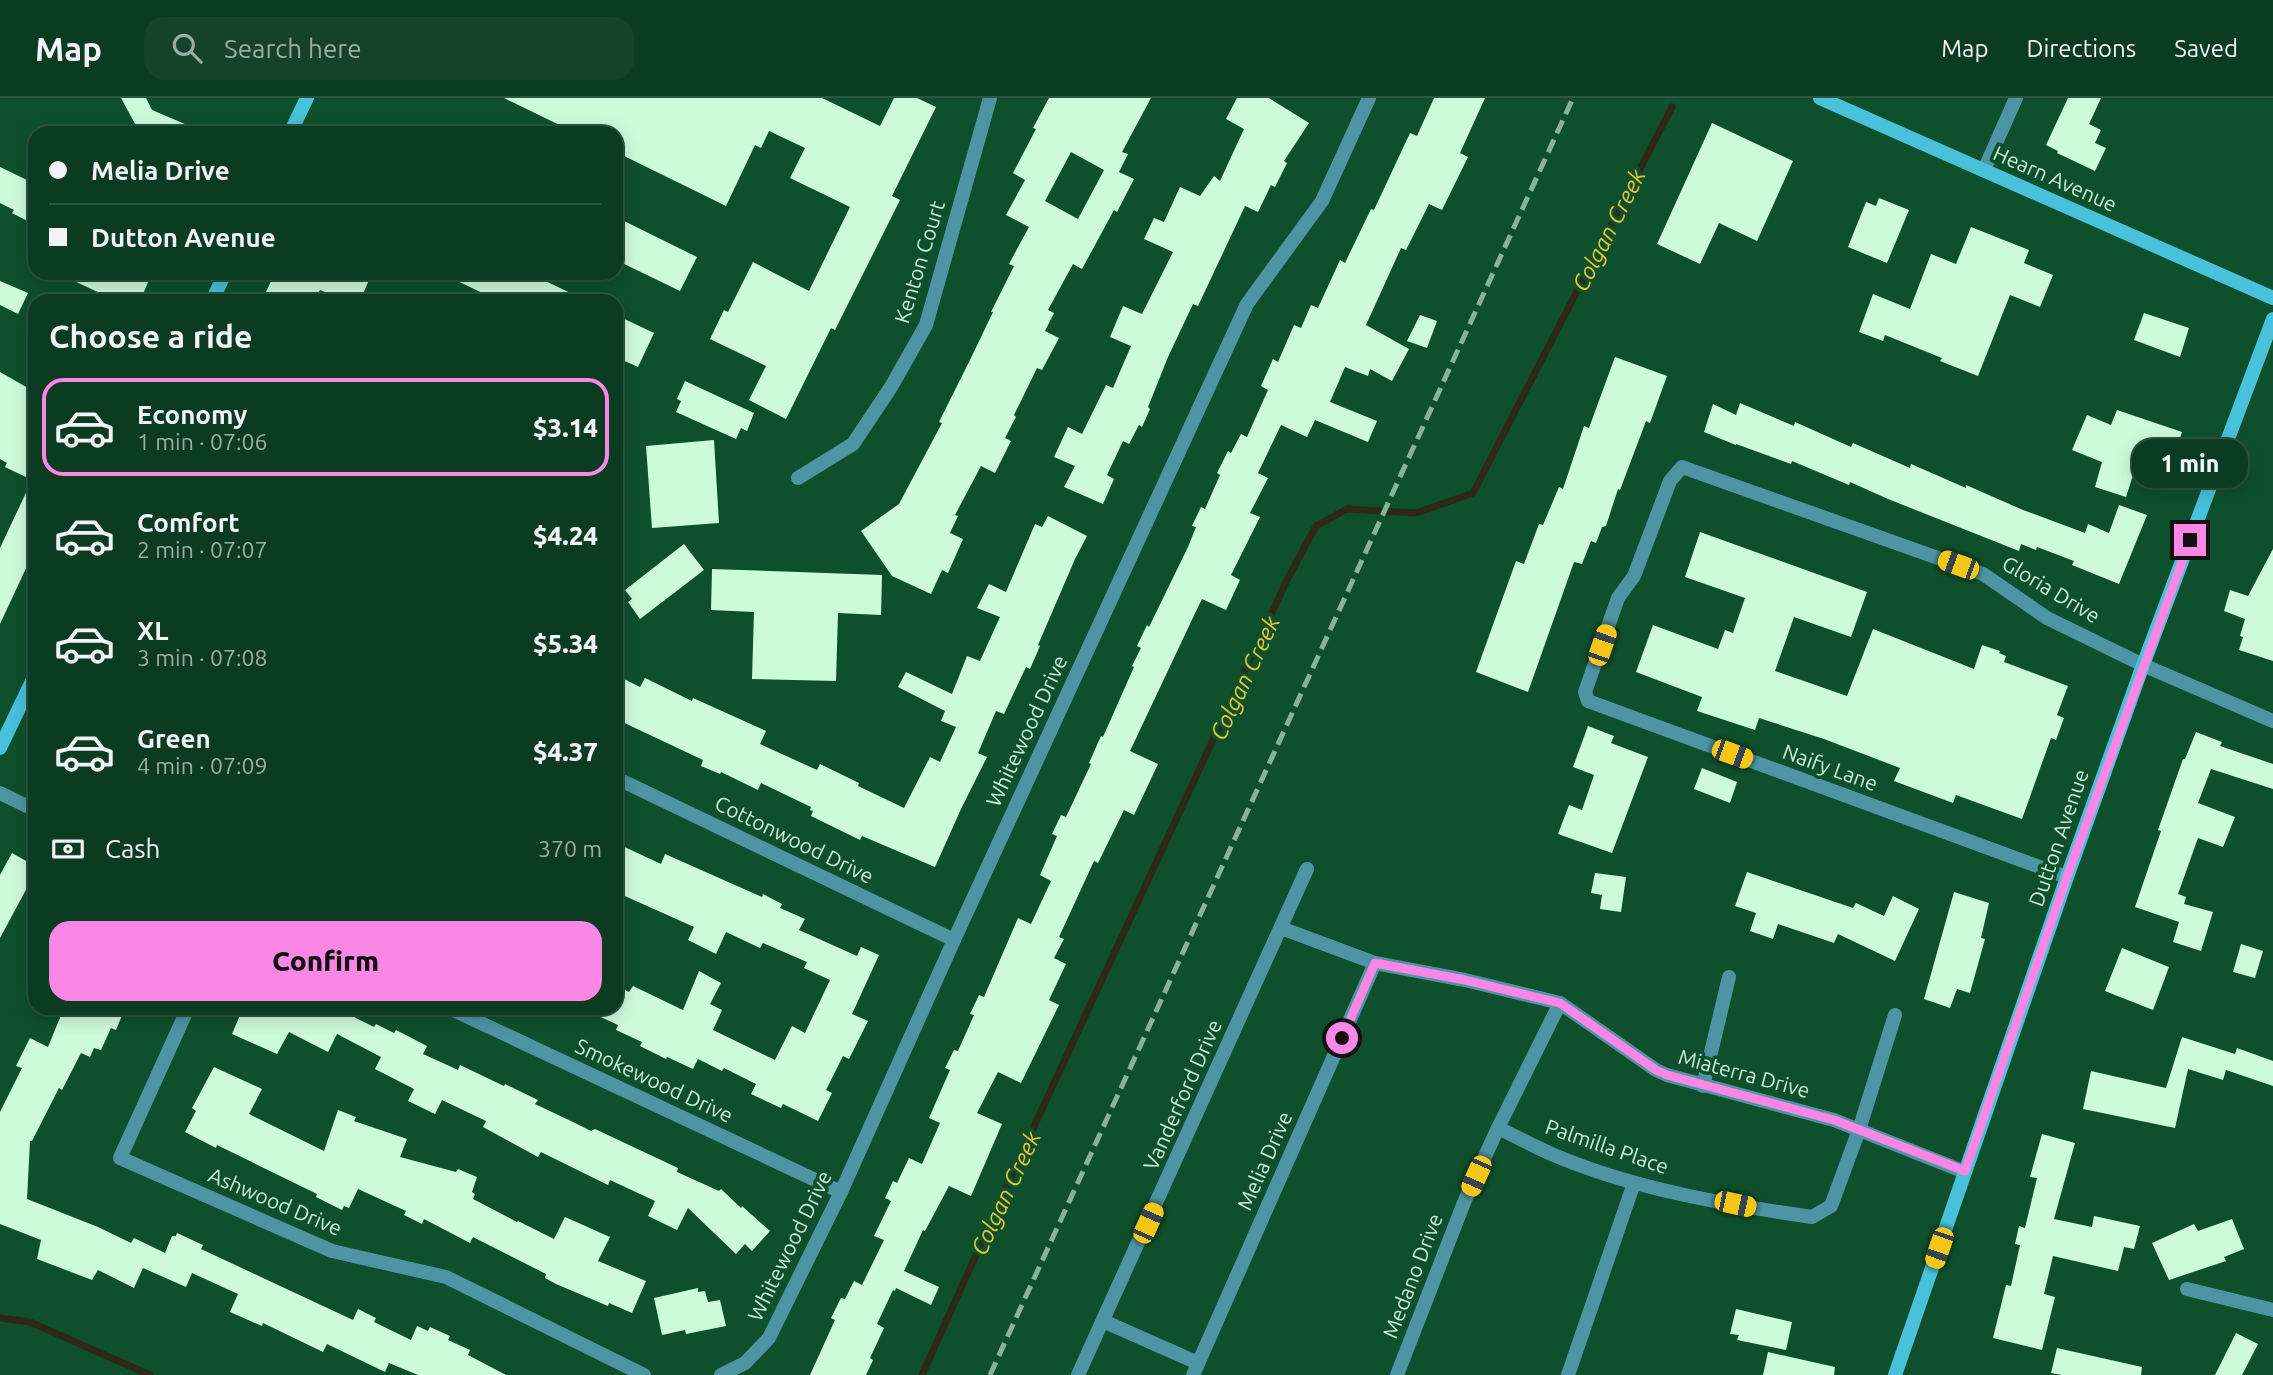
<!DOCTYPE html>
<meta charset="utf-8">
<style>
body{margin:0;font-family:Ubuntu,sans-serif;background:#14432a;color:#f1f3f6;height:100vh;display:flex;flex-direction:column;font-size:26px;white-space:nowrap}
*{box-sizing:border-box;margin:0}
p{font-size:23px;color:#9aada5}
.icon{flex:none;width:38px;height:38px;fill:none;stroke:currentColor;stroke-width:2;stroke-linecap:round;stroke-linejoin:round}
.map{position:relative;flex:1;overflow:hidden}
.details{position:absolute;left:28px;top:196px;width:595px;height:721px;display:flex;flex-direction:column;background:#0b3c21;border-radius:21px;box-shadow:0 4px 18px #0003,0 0 0 2px #2b563f}
.details>*{flex:none}
.hud{position:absolute;left:28px;top:28px;width:595px;height:154px;border-radius:21px;box-shadow:0 4px 18px #0003,0 0 0 2px #2b563f;display:grid;align-content:center;height:154px;padding:0 21px;background:#0b3c21}
.end{position:absolute;width:32px;height:32px;margin:-16px;border:9px solid #fa87e6;background:#111;box-shadow:0 0 0 4px #111}
.from{border-radius:50%}
.bubble{position:absolute;height:49px;border-radius:21px;background:#0b3c21;box-shadow:0 4px 18px #0003,0 0 0 2px #2b563f;font-size:23px;font-weight:800;line-height:49px;text-align:center}
.car{position:absolute;width:21px;height:42px;margin:-21px -10px;border-radius:9px;box-shadow:0 0 5px 2px #0007;background:linear-gradient(#f5c518 24%,#345 0 40%,#f5c518 0 76%,#345 0 86%,#f5c518 0)}
.hud b{display:flex;align-items:center;gap:24px;height:66px;font-size:26px}
.hud b+b{border-top:2px solid #2b563f}
.hud i{width:18px;height:18px;background:#f1f3f6}
ul{padding:0;list-style:none}
li{display:flex;align-items:center;gap:21px;height:98px;margin:0 14px 10px;padding:0 7px;border:4px solid transparent;border-radius:21px}
li div{flex:1}
li b{display:block;font-size:26px}
li em{font-style:normal;font-weight:800}
li.selected{border-color:#fa87e6}
li>.icon{width:63px;height:63px;stroke-width:1.5}
h2{padding:0 21px;font-size:32px;line-height:84px}
.pay{display:flex;align-items:center;gap:18px;height:77px;padding:0 21px;font-size:26px}
.pay p{margin-inline-start:auto}
.primary-button{display:flex;gap:14px;margin-top:auto;padding:14px 21px}
.primary-button a{flex:1;height:80px;border-radius:21px;background:#fa87e6;color:#111;font-size:28px;font-weight:800;line-height:80px;text-align:center}
header{display:flex;align-items:center;gap:42px;box-sizing:border-box;height:98px;padding:0 35px;background:#0b3c21;border-bottom:2px solid #2b563f}
header strong{font-size:33px}
nav{display:flex;gap:38px;margin-inline-start:auto;font-size:24px}
.search{width:490px;height:63px;background:#14432a;display:flex;align-items:center;gap:18px;box-sizing:border-box;padding:0 24px;border-radius:21px;color:#9aada5;font-size:26px}
.map>svg:first-child{display:block}
</style>
<header>
<strong>Map</strong>
<div class="search"><svg class="icon" aria-label="search" viewBox="0 0 24 24"><circle cx="10" cy="10" r="6"/><path d="M15 15l6 6"/></svg>Search here</div>
<nav><a>Map</a><a>Directions</a><a>Saved</a></nav>
</header>
<div class="map">
<svg width="2273" height="1277" viewBox="0 0 2273 1277">
<rect width="100%" height="100%" fill="#0f502c"/>
<g fill="none" stroke-linecap="round" stroke-linejoin="round">
<g stroke="#2e2916" stroke-width="7">
<polyline points="0,1220 30,1224 150,1277"/>
<polyline points="922,1277 1030,1037 1287,482 1316,428 1347,411 1416,415 1473,395 1672,9"/>
</g>
</g>
<g fill="#ccfbda" fill-rule="evenodd">
<polygon points="121,0 146,0 152,12 206,35 140,35"/>
<polygon points="504,0 822,0 880,28 894,0 917,0 936,9 892,98 900,102 835,232 831,230 786,321 749,302 766,268 710,241 724,212 728,214 753,164 809,193 850,109 790,80 805,50 769,33 761,50 755,47 726,108 616,54 616,35 576,35"/>
<path d="M1049,0h102l-29,54 6,2 -9,18 15,7 -17,33 -3,-2 -32,59 -9,-5 -25,46 6,3 -9,18 14,7 -17,32 -5,-2 -23,47 2,2 -11,21 6,3 -16,32 -14,-7 -26,49 3,1 -8,17 13,6 -15,34 -6,-3 -11,24 -39,-18 -31,-45 38,-27 43,-81 -3,-1 31,-62 23,-48h-2l23,-46 -5,-2 20,-37 -23,-12 19,-35 -12,-7 23,-44 -3,-1zM1071,54l33,18 -26,49 -33,-18z"/>
<polygon points="1237,0 1269,0 1309,25 1284,63 1287,65 1275,89 1271,87 1258,114 1245,108 1198,208 1193,206 1168,259 1148,309 1150,311 1142,329 1139,327 1129,346 1123,343 1107,377 1114,381 1103,406 1064,389 1075,368 1054,359 1068,329 1082,336 1106,287 1113,290 1131,248 1110,239 1123,208 1142,216 1173,154 1144,141 1154,120 1164,124 1180,89 1200,98 1214,78 1220,83 1244,31 1226,21"/>
<polygon points="1434,0 1485,0 1460,55 1468,59 1442,112 1429,106 1406,152 1401,150 1366,227 1409,251 1392,283 1370,271 1368,278 1345,269 1330,304 1377,323 1368,344 1315,322 1307,339 1281,327 1258,375 1268,380 1250,415 1260,419 1231,477 1240,482 1226,512 1202,501 1198,509 1130,653 1158,666 1134,717 1124,712 1098,765 1094,763 1059,839 1064,841 1054,860 1066,866 1049,902 1059,907 1021,985 998,974 977,1015 1002,1026 971,1098 949,1088 925,1133 923,1132 904,1173 939,1189 931,1207 896,1190 895,1193 893,1192 877,1226 884,1230 870,1260 873,1262 866,1277 810,1277 835,1222 831,1220 841,1200 845,1201 854,1183 862,1187 884,1142 874,1138 891,1103 885,1100 893,1083 897,1085 909,1060 922,1066 940,1025 929,1020 950,972 945,970 954,952 958,953 974,917 970,916 979,897 984,899 1018,820 1031,826 1051,783 1040,777 1057,738 1052,736 1061,717 1066,719 1091,666 1089,665 1101,638 1103,639 1134,569 1132,568 1141,550 1137,548 1147,527 1149,529 1188,449 1196,429 1192,428 1201,409 1205,411 1220,377 1217,375 1228,353 1231,355 1241,336 1247,339 1268,292 1261,288 1273,261 1278,264 1294,227 1301,230 1311,207 1318,210 1340,162 1345,165 1371,111 1374,112 1410,35 1417,38"/>
<polygon points="2068,0 2101,0 2089,26 2101,32 2095,45 2106,50 2095,73 2057,55 2058,53 2046,47"/>
<polygon points="1712,25 1793,63 1757,143 1719,125 1700,166 1657,146"/>
<polygon points="0,69 29,83 27,86 35,90 35,127 12,115 14,112 0,105"/>
<polygon points="1879,100 1909,112 1887,165 1848,149 1866,104 1876,108"/>
<polygon points="616,119 697,159 680,193 616,162"/>
<polygon points="1971,129 2029,152 2024,165 2053,177 2040,209 2010,197 1978,278 1940,263 1942,260 1885,237 1883,243 1859,234 1873,196 1910,211 1931,156 1956,166"/>
<polygon points="57,175 152,175 140,203 117,203"/>
<polygon points="281,175 372,175 360,203 346,203 320,192 316,200 323,203 269,203 271,199 265,196 273,179 279,182"/>
<polygon points="441,175 529,175 587,203 499,203"/>
<polygon points="0,183 28,195 18,216 0,207"/>
<polygon points="2144,215 2189,230 2180,259 2134,242"/>
<polygon points="616,217 654,235 638,269 616,259"/>
<polygon points="1420,217 1437,223 1427,250 1407,243"/>
<polygon points="1615,259 1667,278 1650,325 1646,323 1620,392 1618,391 1606,428 1602,429 1596,445 1591,443 1582,466 1574,464 1528,594 1476,574 1516,463 1524,466 1539,426 1543,427 1559,389 1563,391 1584,328 1589,330"/>
<polygon points="0,274 35,294 35,451 0,526 0,450 32,382 5,369 7,365 0,361"/>
<polygon points="685,283 754,315 747,333 741,330 736,341 676,314 681,303 677,301"/>
<polygon points="1740,305 1794,328 1795,324 1851,349 1853,345 1910,370 1911,366 1966,390 1966,387 2023,412 2085,435 2088,426 2109,435 2119,407 2147,417 2119,486 2072,467 2074,463 2037,449 2036,452 2021,446 2019,453 1888,401 1850,384 1849,387 1792,363 1791,366 1736,346 1736,347 1704,334 1713,306 1736,317"/>
<polygon points="2117,312 2182,334 2171,367 2153,361 2151,367 2138,362 2126,399 2095,389 2102,364 2072,352 2087,317 2111,327"/>
<polygon points="714,342 719,425 652,430 646,348"/>
<polygon points="1048,418 1087,438 1075,461 1038,547 1040,548 1030,571 1026,569 1004,616 996,613 978,655 987,659 961,711 935,769 862,738 860,742 811,718 813,713 810,712 811,709 761,685 758,692 721,674 720,676 701,668 703,662 616,621 616,598 624,581 640,589 645,580 692,603 693,600 766,633 760,646 817,672 820,666 859,685 858,688 904,710 930,659 940,664 956,629 941,623 945,613 898,589 906,574 952,596 967,558 980,563 1000,519 977,510 989,486 1006,494 1035,426 1042,429"/>
<polygon points="1700,434 1867,494 1851,539 1794,519 1775,573 1847,598 1873,531 1974,571 1982,547 2000,553 1999,555 2006,558 2004,564 2068,588 2057,617 2064,620 2056,642 2051,640 2022,721 1956,697 1953,705 1894,683 1900,670 1824,641 1759,620 1755,632 1697,613 1702,599 1636,574 1653,527 1718,551 1725,532 1733,535 1745,500 1685,479"/>
<polygon points="684,446 704,472 640,521 628,504 632,501 625,492"/>
<polygon points="2273,451 2273,563 2239,552 2243,539 2240,538 2245,521 2224,513 2230,492 2248,498"/>
<polygon points="712,471 882,477 881,517 838,515 836,583 752,581 754,514 711,512"/>
<polygon points="1588,628 1614,638 1611,645 1648,659 1612,755 1558,736 1569,707 1582,712 1594,677 1573,669"/>
<polygon points="2196,634 2222,644 2220,648 2273,666 2273,691 2211,671 2198,705 2235,719 2223,749 2198,740 2178,796 2186,799 2184,806 2213,814 2201,853 2173,844 2179,824 2135,809 2161,733 2158,732 2183,661 2185,661"/>
<polygon points="1702,670 1737,684 1730,705 1694,691"/>
<polygon points="616,745 661,766 665,756 762,799 763,796 782,806 780,810 805,821 799,832 857,858 861,849 879,857 852,916 868,923 849,961 843,958 826,992 832,995 818,1023 783,1006 781,1010 751,996 756,986 724,970 722,973 698,961 693,971 667,959 666,961 640,948 642,944 616,932 618,927 581,910 616,910 616,888 629,894 633,888 683,912 699,873 721,885 710,906 722,912 713,932 775,962 792,928 805,935 830,882 804,870 807,864 763,845 760,850 726,834 716,856 688,842 694,829 616,794"/>
<polygon points="12,755 35,768 35,775 0,840 0,777"/>
<polygon points="1747,774 1853,810 1856,805 1884,818 1893,798 1919,811 1895,863 1838,836 1834,845 1778,826 1773,841 1750,833 1756,815 1735,808"/>
<polygon points="1595,775 1626,779 1621,814 1600,811 1602,797 1591,795"/>
<polygon points="1954,794 1989,805 1981,840 1985,841 1970,895 1957,891 1950,910 1924,901"/>
<polygon points="2241,846 2263,853 2255,880 2233,874"/>
<polygon points="2122,850 2169,869 2153,912 2105,893"/>
<polygon points="64,910 125,910 116,932 111,930 101,952 94,950 90,959 81,955 62,992 59,990 32,1043 30,1043 27,1101 98,1129 131,1145 134,1140 165,1155 172,1138 176,1138 177,1135 203,1147 201,1151 353,1222 358,1211 376,1220 374,1224 411,1242 417,1228 428,1233 430,1229 450,1238 448,1242 470,1252 468,1257 506,1277 418,1277 389,1265 385,1274 327,1246 323,1254 263,1225 262,1228 230,1214 238,1196 192,1175 186,1189 143,1170 134,1190 98,1172 92,1182 37,1161 41,1142 0,1126 0,1014 22,970 16,968 30,940 48,949"/>
<polygon points="243,910 336,910 374,929 376,926 394,935 396,932 427,948 423,956 458,972 460,967 504,988 505,986 538,1002 535,1006 573,1024 591,1033 595,1031 678,1070 677,1074 719,1093 721,1091 741,1110 742,1108 770,1133 752,1153 745,1146 736,1156 688,1110 677,1132 648,1118 655,1103 610,1082 608,1087 541,1054 538,1059 483,1029 486,1023 442,1002 435,1016 408,1003 414,991 375,971 381,959 337,936 328,954 289,934 277,956 232,936"/>
<polygon points="2182,939 2235,956 2237,950 2273,963 2273,988 2226,972 2223,982 2188,971 2175,1030 2083,1011 2091,973 2166,990"/>
<polygon points="214,969 262,991 249,1016 324,1053 338,1012 356,1019 354,1023 407,1041 400,1059 456,1074 458,1071 477,1079 472,1094 475,1096 473,1101 517,1124 518,1123 554,1141 565,1119 610,1139 598,1163 646,1183 632,1215 609,1205 608,1208 556,1186 545,1180 546,1176 473,1139 470,1145 424,1121 422,1126 404,1117 406,1113 358,1091 349,1110 344,1108 342,1112 316,1099 317,1096 217,1047 216,1050 185,1034 196,1013 192,1010"/>
<polygon points="2042,1036 2075,1045 2054,1121 2092,1129 2094,1118 2140,1128 2134,1151 2124,1149 2118,1173 2053,1158 2044,1196 2055,1199 2042,1252 1993,1240 2006,1187 2011,1188 2020,1147 2015,1146 2019,1128 2025,1130 2037,1080 2030,1079"/>
<polygon points="2232,1121 2244,1151 2224,1159 2226,1163 2169,1182 2152,1145 2194,1126 2198,1133"/>
<polygon points="698,1190 698,1194 705,1193 708,1204 720,1202 726,1228 686,1236 685,1232 662,1237 654,1200"/>
<polygon points="1736,1211 1792,1224 1786,1252 1737,1242 1739,1237 1730,1236"/>
<polygon points="2236,1235 2258,1246 2242,1277 2215,1277"/>
<polygon points="2057,1250 2142,1269 2141,1277 2062,1277 2051,1275"/>
<polygon points="1768,1254 1835,1269 1834,1277 1763,1277"/>
</g>
<g fill="none" stroke-linecap="round" stroke-linejoin="round">
<g stroke="#4f94a4" stroke-width="14">
<polyline points="1984,72 2016,0"/>
<polyline points="798,380 853,346 891,289 926,227 990,0"/>
<polyline points="616,680 954,842"/>
<polyline points="0,695 35,712"/>
<polyline points="2067,779 1588,603 1585,594 1618,500 1634,478 1670,383 1682,369 1983,476 2047,520 2143,567 2273,623"/>
<polyline points="1281,830 1375,865 1465,882 1560,905 1656,972 1667,977 1834,1022 1965,1074"/>
<polyline points="188,910 120,1060 332,1153 446,1179 644,1277"/>
<polyline points="449,910 841,1094"/>
<polyline points="1703,988 1729,879"/>
<path d="M1498,1030c21,10 41,21 63,30 78,32 168,47 251,59l19,-11 28,-76 36,-115"/>
<polyline points="2187,1191 2273,1212"/>
<polyline points="1103,1223 1198,1265"/>
<polyline points="721,1277 745,1265 769,1240 841,1094 954,842 1247,206 1322,103 1369,0"/>
<polyline points="1078,1277 1307,771"/>
<polyline points="1193,1277 1375,865"/>
<polyline points="1397,1277 1465,1102 1498,1030 1560,905"/>
<polyline points="1568,1277 1634,1085"/>
</g>
<g stroke="#48c1da" stroke-width="14">
<polyline points="1820,0 2273,200"/>
<polyline points="290,35 307,0"/>
<polyline points="212,203 225,175"/>
<polyline points="0,650 35,577"/>
<polyline points="1895,1277 2067,779 2143,567 2273,221"/>
</g>
<polyline stroke="#85b596" stroke-width="5" stroke-dasharray="14 7" stroke-linecap="butt" points="990,1277 1573,0"/>
</g>
<g fill="none" stroke-linecap="round" stroke-linejoin="round">
<polyline stroke="#fa87e6" stroke-width="9" points="1342,940 1375,865 1465,882 1560,905 1656,972 1667,977 1834,1022 1965,1073 2067,779 2190,442"/>
</g>
<g text-anchor="middle" stroke-width="7" stroke-linejoin="round" paint-order="stroke">
<g font-size="21" fill="#c8eed2" stroke="#0f502c">
<text transform="translate(2055 81) rotate(24)" y="7">Hearn Avenue</text>
<text transform="translate(920 164) rotate(-73)" y="7">Kenton Court</text>
<text transform="translate(2051 492) rotate(31)" y="7">Gloria Drive</text>
<text transform="translate(1027 633) rotate(-65)" y="7">Whitewood Drive</text>
<text transform="translate(1830 670) rotate(20)" y="7">Naify Lane</text>
<text transform="translate(2059 740) rotate(-71)" y="7">Dutton Avenue</text>
<text transform="translate(794 742) rotate(26)" y="7">Cottonwood Drive</text>
<text transform="translate(1744 976) rotate(15)" y="7">Miaterra Drive</text>
<text transform="translate(654 983) rotate(25)" y="7">Smokewood Drive</text>
<text transform="translate(1183 997) rotate(-66)" y="7">Vanderford Drive</text>
<text transform="translate(1607 1049) rotate(19)" y="7">Palmilla Place</text>
<text transform="translate(1265 1063) rotate(-66)" y="7">Melia Drive</text>
<text transform="translate(275 1104) rotate(23)" y="7">Ashwood Drive</text>
<text transform="translate(790 1148) rotate(-64)" y="7">Whitewood Drive</text>
<text transform="translate(1413 1178) rotate(-69)" y="7">Medano Drive</text>
</g>
<g font-size="23" font-style="italic" fill="#e9c538" stroke="#0f502c">
<text transform="translate(1609 132) rotate(-63)" y="8">Colgan Creek</text>
<text transform="translate(1245 580) rotate(-65)" y="8">Colgan Creek</text>
<text transform="translate(1006 1095) rotate(-65)" y="8">Colgan Creek</text>
</g>
</g>
</svg>
<i class="end from" style="left:1342px;top:940px"></i>
<i class="end" style="left:2190px;top:442px"></i>
<div class="bubble" style="left:2132px;top:341px;width:116px">1 min</div>
<i class="car" style="left:1958px;top:467px;rotate:290deg"></i>
<i class="car" style="left:1602px;top:547px;rotate:19deg"></i>
<i class="car" style="left:1732px;top:656px;rotate:110deg"></i>
<i class="car" style="left:1476px;top:1078px;rotate:204deg"></i>
<i class="car" style="left:1735px;top:1106px;rotate:102deg"></i>
<i class="car" style="left:1148px;top:1125px;rotate:24deg"></i>
<i class="car" style="left:1939px;top:1150px;rotate:199deg"></i>
<div class="hud">
<b><i class="from"></i>Melia Drive</b>
<b><i></i>Dutton Avenue</b>
</div>
<section class="details">
<h2>Choose a ride</h2>
<ul>
<li class="selected"><svg class="icon" aria-label="car" viewBox="0 0 24 24"><path d="M5 17H2v-5l4-1 3-4h7l3 4 3 1v5h-3M9 17h6M6 11h13"/><circle cx="7" cy="17" r="2"/><circle cx="17" cy="17" r="2"/></svg><div><b>Economy</b><p>1 min · 07:06</p></div><em>$3.14</em></li>
<li><svg class="icon" aria-label="car" viewBox="0 0 24 24"><path d="M5 17H2v-5l4-1 3-4h7l3 4 3 1v5h-3M9 17h6M6 11h13"/><circle cx="7" cy="17" r="2"/><circle cx="17" cy="17" r="2"/></svg><div><b>Comfort</b><p>2 min · 07:07</p></div><em>$4.24</em></li>
<li><svg class="icon" aria-label="car" viewBox="0 0 24 24"><path d="M5 17H2v-5l4-1 3-4h7l3 4 3 1v5h-3M9 17h6M6 11h13"/><circle cx="7" cy="17" r="2"/><circle cx="17" cy="17" r="2"/></svg><div><b>XL</b><p>3 min · 07:08</p></div><em>$5.34</em></li>
<li><svg class="icon" aria-label="car" viewBox="0 0 24 24"><path d="M5 17H2v-5l4-1 3-4h7l3 4 3 1v5h-3M9 17h6M6 11h13"/><circle cx="7" cy="17" r="2"/><circle cx="17" cy="17" r="2"/></svg><div><b>Green</b><p>4 min · 07:09</p></div><em>$4.37</em></li>
</ul>
<div class="pay"><svg class="icon" aria-label="cash" viewBox="0 0 24 24"><path d="M3 7h18v10H3z"/><circle cx="12" cy="12" r="2"/></svg>Cash<p>370 m</p></div>
<div class="primary-button"><a>Confirm</a></div>
</section>
</div>
